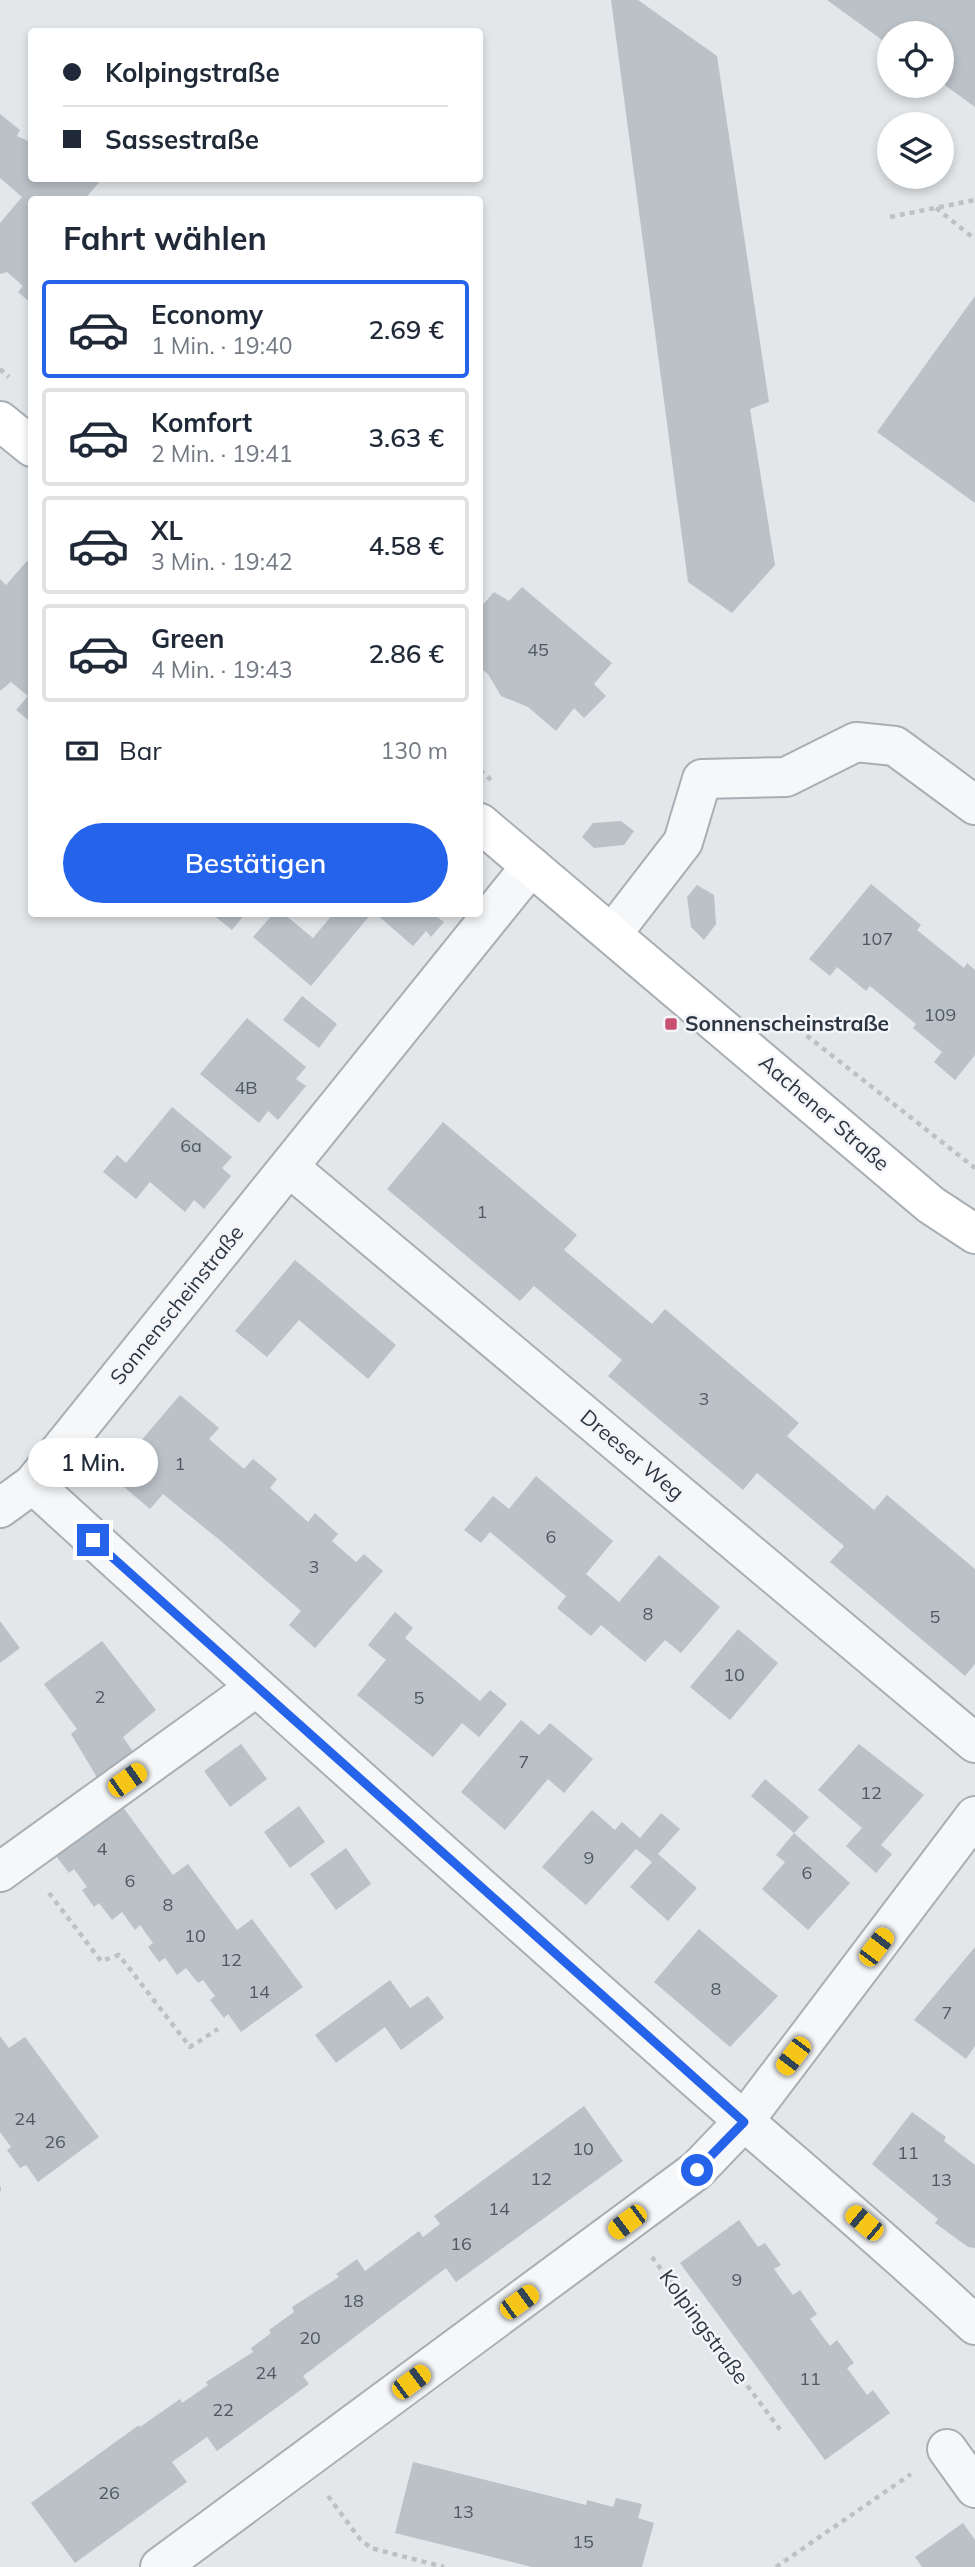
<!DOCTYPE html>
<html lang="de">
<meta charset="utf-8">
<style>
body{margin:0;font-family:Mulish,sans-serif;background:#f6f6f7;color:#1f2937;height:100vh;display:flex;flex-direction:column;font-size:26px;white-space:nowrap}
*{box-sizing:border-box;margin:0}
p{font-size:23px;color:#747a83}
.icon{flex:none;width:38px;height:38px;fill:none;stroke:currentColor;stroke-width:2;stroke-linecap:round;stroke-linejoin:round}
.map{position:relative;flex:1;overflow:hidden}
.panel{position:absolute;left:28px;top:196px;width:455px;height:721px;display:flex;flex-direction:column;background:#fff;border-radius:7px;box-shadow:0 4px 10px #0003}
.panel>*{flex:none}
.banner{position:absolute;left:28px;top:28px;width:455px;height:154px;border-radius:7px;box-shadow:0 4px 10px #0003;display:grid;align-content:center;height:154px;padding:0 35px;background:#fff}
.controls{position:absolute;left:877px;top:21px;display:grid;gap:14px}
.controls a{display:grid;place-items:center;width:77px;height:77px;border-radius:50%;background:#fff;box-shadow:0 4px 10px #0003;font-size:35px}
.end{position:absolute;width:32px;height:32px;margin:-16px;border:9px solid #2563eb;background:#fff;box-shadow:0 0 0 4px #fff}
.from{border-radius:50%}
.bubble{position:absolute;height:49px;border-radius:24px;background:#fff;box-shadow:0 4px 10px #0003;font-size:23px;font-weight:600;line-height:49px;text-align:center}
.car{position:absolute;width:21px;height:42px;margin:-21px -10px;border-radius:9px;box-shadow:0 0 5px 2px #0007;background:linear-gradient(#f5c518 24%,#345 0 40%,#f5c518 0 76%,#345 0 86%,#f5c518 0)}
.banner b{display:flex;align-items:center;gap:24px;height:66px;font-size:26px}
.banner b+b{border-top:2px solid #e0e1e3}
.banner i{width:18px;height:18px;background:#1f2937}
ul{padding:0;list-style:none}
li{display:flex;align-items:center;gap:21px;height:98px;margin:0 14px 10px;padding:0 21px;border:4px solid #e0e1e3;border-radius:7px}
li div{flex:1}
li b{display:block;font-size:26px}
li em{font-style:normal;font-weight:600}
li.active{border-color:#2563eb}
li>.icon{width:63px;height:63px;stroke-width:1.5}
h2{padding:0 35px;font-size:32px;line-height:84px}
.pay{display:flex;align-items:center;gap:18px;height:77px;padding:0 35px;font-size:26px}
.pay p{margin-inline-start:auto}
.primary-button{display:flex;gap:14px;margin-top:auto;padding:14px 35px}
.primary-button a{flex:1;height:80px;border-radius:42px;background:#2563eb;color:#fff;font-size:28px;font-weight:600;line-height:80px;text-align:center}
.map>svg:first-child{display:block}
</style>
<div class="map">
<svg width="975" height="2567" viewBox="0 0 975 2567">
<rect width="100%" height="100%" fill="#e3e7ea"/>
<g fill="#bac1c7">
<polygon points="611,0 638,0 717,56 769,402 750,409 775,565 732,613 688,582"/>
<polygon points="827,0 975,0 975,107 942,83 942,33 889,33 889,45"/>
<polygon points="0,114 20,130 17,136 32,143 32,178 101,180 84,200 32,200 32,304 18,292 23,286 7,272 0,274 0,223 22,197 0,178"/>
<polygon points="975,296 975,503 877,432"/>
<polygon points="27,561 32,565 32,723 16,710 28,696 11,682 0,691 0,579 6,585"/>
<polygon points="522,587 612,663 594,684 606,696 584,718 574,708 556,731 528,707 501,696 488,674 480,668 480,608 494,592 509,601"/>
<polygon points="621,821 634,831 624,845 594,848 582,837 593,823"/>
<polygon points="871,884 921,925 917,930 964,968 967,963 975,970 975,1055 955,1080 934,1062 942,1052 913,1028 916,1024 870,986 866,991 837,967 830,976 809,959"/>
<polygon points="697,885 714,895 716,924 704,940 691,927 687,897"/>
<polygon points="212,914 245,914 232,930"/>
<polygon points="273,914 284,914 313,938 333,914 371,914 311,986 253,937"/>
<polygon points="376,914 440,914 437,917 444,922 431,937 426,931 413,946"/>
<polygon points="302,996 337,1024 319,1048 283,1020"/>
<polygon points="247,1018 306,1067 296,1079 306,1086 278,1120 268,1111 259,1123 200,1074"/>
<polygon points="172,1107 232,1157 222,1168 231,1176 204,1209 194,1200 185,1212 150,1182 136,1199 103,1172 117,1155 126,1163"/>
<polygon points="443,1122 577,1235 564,1250 652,1324 665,1309 799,1423 787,1436 874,1510 887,1495 975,1569 975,1664 965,1676 830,1562 844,1546 757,1473 743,1490 608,1376 622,1360 534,1286 520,1301 387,1189"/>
<polygon points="295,1260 396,1345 368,1379 299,1320 267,1357 235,1331"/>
<polygon points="180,1395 219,1428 209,1439 244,1469 253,1459 277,1479 270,1488 308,1522 315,1513 338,1534 332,1541 356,1562 364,1554 383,1571 315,1648 289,1625 301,1611 222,1542 163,1494 150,1509 111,1476"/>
<polygon points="536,1476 613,1541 586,1574 619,1602 659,1555 720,1607 681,1653 665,1640 645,1662 601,1625 591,1636 557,1608 566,1596 490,1532 481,1543 464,1530 493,1496 509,1509"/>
<polygon points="395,1612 413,1628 405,1638 480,1701 490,1690 507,1704 479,1737 462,1723 433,1757 357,1695 386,1660 368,1645"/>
<polygon points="0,1621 20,1648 0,1663"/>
<polygon points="738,1629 778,1663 730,1720 690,1687"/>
<polygon points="102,1641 156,1710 123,1737 134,1753 98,1779 71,1734 77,1729 44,1684"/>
<polygon points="521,1720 539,1735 550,1723 593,1759 564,1793 548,1779 505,1830 461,1792"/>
<polygon points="241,1744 267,1779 230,1807 204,1771"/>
<polygon points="859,1744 924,1795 881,1845 892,1854 876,1873 846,1846 862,1828 818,1790"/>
<polygon points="765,1779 809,1817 794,1833 751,1796"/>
<polygon points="122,1806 173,1875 188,1864 237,1930 252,1919 303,1987 241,2032 228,2014 224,2018 210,2000 215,1996 203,1980 198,1983 186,1968 177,1975 165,1958 159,1962 148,1947 153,1943 140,1925 135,1930 122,1912 112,1920 99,1903 94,1907 82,1890 87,1887 74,1869 69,1873 56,1856"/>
<polygon points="299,1806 325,1842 290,1868 264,1832"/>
<polygon points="592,1810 615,1830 622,1822 640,1838 661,1813 680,1829 658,1854 697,1888 668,1921 630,1887 652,1862 636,1849 586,1905 542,1867"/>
<polygon points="794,1833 850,1883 808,1930 762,1889 785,1862 776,1855"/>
<polygon points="346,1848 371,1884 336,1910 310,1874"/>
<polygon points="699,1929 778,1996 730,2047 654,1982"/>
<polygon points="975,1947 975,2046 966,2059 914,2020"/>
<polygon points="390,1980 410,2008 428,1996 444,2018 401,2050 385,2027 336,2063 315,2035"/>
<polygon points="0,2036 9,2048 25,2037 99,2137 38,2182 26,2165 20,2168 7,2150 11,2147 0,2132"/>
<polygon points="584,2106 623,2161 456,2282 446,2268 303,2376 309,2384 217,2451 207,2437 172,2462 187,2482 75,2563 31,2503 139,2425 140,2427 180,2399 182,2403 208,2385 206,2382 253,2352 251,2348 271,2333 269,2330 294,2312 292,2307 339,2277 336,2274 357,2259 365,2271 419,2231 423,2237 440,2224 434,2216"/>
<polygon points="912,2112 946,2137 944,2141 975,2165 975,2248 968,2247 935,2223 938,2219 872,2164"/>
<polygon points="739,2220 758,2247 765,2243 781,2265 774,2269 793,2295 800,2290 817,2314 810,2319 830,2346 837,2340 854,2363 847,2368 867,2395 873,2390 890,2413 825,2460 680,2263"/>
<polygon points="413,2462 586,2505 587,2500 613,2507 616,2498 642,2504 638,2518 654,2523 642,2567 532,2567 395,2533"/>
<polygon points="963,2523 975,2540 975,2567 922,2567 915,2557"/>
</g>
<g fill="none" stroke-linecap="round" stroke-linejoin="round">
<g stroke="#a8aeb4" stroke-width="42">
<g id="street">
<polyline points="612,934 683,842 702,779 786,777 856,742 895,746 975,805"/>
<polyline points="289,1167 975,1743"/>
<path d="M33,1484c214,196 430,388 647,581 98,87 199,170 295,260"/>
<polyline points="0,1508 33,1484 531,866"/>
<polyline points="0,1872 255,1688"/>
<polyline points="947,2449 975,2488"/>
<polyline points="160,2567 697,2170 744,2121 975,1816"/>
</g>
</g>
<g stroke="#a8aeb4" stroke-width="42">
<g id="secondary">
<polyline points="0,421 32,447"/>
<polyline points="480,823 931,1205 975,1234"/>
</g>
</g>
<g stroke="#bdc1c6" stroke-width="4.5" stroke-dasharray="5 5" stroke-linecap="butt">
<polyline points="936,208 975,239"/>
<polyline points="890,217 975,200"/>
<polyline points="0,369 9,377"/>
<polyline points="480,770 491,780"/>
<polyline points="783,1017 975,1168"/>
<polyline points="49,1893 101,1961 119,1955 190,2047 218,2029"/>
<polyline points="0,2189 1,2189"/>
<polyline points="652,2257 781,2431"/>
<polyline points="328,2496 360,2539 371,2548 444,2567"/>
<polyline points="776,2567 911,2474"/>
</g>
<use href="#street" stroke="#f6f7f9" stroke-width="38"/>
<use href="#secondary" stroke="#fff" stroke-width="38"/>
</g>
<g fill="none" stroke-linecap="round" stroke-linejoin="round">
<polyline stroke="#2563eb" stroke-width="9" points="93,1540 744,2122 697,2170"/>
</g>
<rect fill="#c85070" stroke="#f3f5f8" stroke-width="2.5" x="664" y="1017" width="14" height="14" rx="3.5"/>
<g text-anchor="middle" stroke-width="5" stroke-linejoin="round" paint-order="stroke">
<g font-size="18" fill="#505963">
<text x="538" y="656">45</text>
<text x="877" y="945">107</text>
<text x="940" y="1021">109</text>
<text x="246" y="1094">4B</text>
<text x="191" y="1152">6a</text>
<text x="482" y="1218">1</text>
<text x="704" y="1405">3</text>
<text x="180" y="1470">1</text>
<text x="551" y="1543">6</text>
<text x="314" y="1573">3</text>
<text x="648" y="1620">8</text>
<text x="935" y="1623">5</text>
<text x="734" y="1681">10</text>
<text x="100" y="1703">2</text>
<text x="419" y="1704">5</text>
<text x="524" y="1768">7</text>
<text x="871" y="1799">12</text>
<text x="102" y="1855">4</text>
<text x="589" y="1864">9</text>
<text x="807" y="1879">6</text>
<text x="130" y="1887">6</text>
<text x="168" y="1911">8</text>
<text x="195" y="1942">10</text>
<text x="231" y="1966">12</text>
<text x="716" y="1995">8</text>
<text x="259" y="1998">14</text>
<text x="947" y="2019">7</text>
<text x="25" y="2125">24</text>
<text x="55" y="2148">26</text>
<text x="583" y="2155">10</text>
<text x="908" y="2159">11</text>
<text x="541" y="2185">12</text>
<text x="941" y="2186">13</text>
<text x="499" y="2215">14</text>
<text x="461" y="2250">16</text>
<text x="737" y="2286">9</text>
<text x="353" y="2307">18</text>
<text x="310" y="2344">20</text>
<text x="266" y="2379">24</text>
<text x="810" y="2385">11</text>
<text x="223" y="2416">22</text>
<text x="109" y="2499">26</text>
<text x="463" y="2518">13</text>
<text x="583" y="2548">15</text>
</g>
<g font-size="21" font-weight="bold" fill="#2c3642" stroke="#f3f5f8" text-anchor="start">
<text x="685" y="1031">Sonnenscheinstraße</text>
</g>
<g font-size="21" fill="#2c3642" stroke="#f3f5f8">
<text transform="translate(824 1113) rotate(41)" y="7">Aachener Straße</text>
<text transform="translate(177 1305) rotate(-51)" y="7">Sonnenscheinstraße</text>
<text transform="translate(632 1455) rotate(40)" y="7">Dreeser Weg</text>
<text transform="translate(704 2327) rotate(54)" y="7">Kolpingstraße</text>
</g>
</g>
</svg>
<div class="controls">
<a><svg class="icon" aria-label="locate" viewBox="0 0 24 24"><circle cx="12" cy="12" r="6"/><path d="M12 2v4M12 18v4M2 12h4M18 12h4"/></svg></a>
<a><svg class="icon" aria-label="layers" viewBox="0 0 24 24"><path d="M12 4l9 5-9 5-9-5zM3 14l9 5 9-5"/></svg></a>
</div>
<i class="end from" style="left:697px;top:2170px"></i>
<i class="end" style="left:93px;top:1540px"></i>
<div class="bubble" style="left:28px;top:1438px;width:130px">1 Min.</div>
<i class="car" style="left:127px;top:1780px;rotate:55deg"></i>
<i class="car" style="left:876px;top:1947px;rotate:37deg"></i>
<i class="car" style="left:793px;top:2056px;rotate:217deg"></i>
<i class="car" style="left:627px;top:2222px;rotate:233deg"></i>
<i class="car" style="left:864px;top:2223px;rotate:310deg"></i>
<i class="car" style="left:519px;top:2302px;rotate:54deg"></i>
<i class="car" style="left:411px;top:2382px;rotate:53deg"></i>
<div class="banner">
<b><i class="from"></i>Kolpingstraße</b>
<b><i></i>Sassestraße</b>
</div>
<section class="panel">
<h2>Fahrt wählen</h2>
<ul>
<li class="active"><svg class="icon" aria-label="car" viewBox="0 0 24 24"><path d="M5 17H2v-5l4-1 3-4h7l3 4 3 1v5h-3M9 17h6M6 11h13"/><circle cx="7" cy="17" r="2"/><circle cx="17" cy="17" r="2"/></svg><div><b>Economy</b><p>1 Min. · 19:40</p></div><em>2.69 €</em></li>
<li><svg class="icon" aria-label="car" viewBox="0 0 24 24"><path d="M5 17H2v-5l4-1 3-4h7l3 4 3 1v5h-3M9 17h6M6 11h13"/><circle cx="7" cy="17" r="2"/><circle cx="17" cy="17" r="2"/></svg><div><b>Komfort</b><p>2 Min. · 19:41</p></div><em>3.63 €</em></li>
<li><svg class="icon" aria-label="car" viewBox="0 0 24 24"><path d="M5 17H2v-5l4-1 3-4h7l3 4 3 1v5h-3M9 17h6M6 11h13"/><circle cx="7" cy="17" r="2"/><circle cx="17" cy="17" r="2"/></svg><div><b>XL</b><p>3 Min. · 19:42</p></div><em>4.58 €</em></li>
<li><svg class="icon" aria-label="car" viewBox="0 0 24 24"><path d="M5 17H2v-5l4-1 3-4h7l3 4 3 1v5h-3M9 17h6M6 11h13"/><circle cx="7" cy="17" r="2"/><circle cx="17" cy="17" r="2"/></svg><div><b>Green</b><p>4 Min. · 19:43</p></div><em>2.86 €</em></li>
</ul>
<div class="pay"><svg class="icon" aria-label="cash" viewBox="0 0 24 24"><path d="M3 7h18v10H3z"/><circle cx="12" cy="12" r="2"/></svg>Bar<p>130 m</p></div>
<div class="primary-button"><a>Bestätigen</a></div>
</section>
</div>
